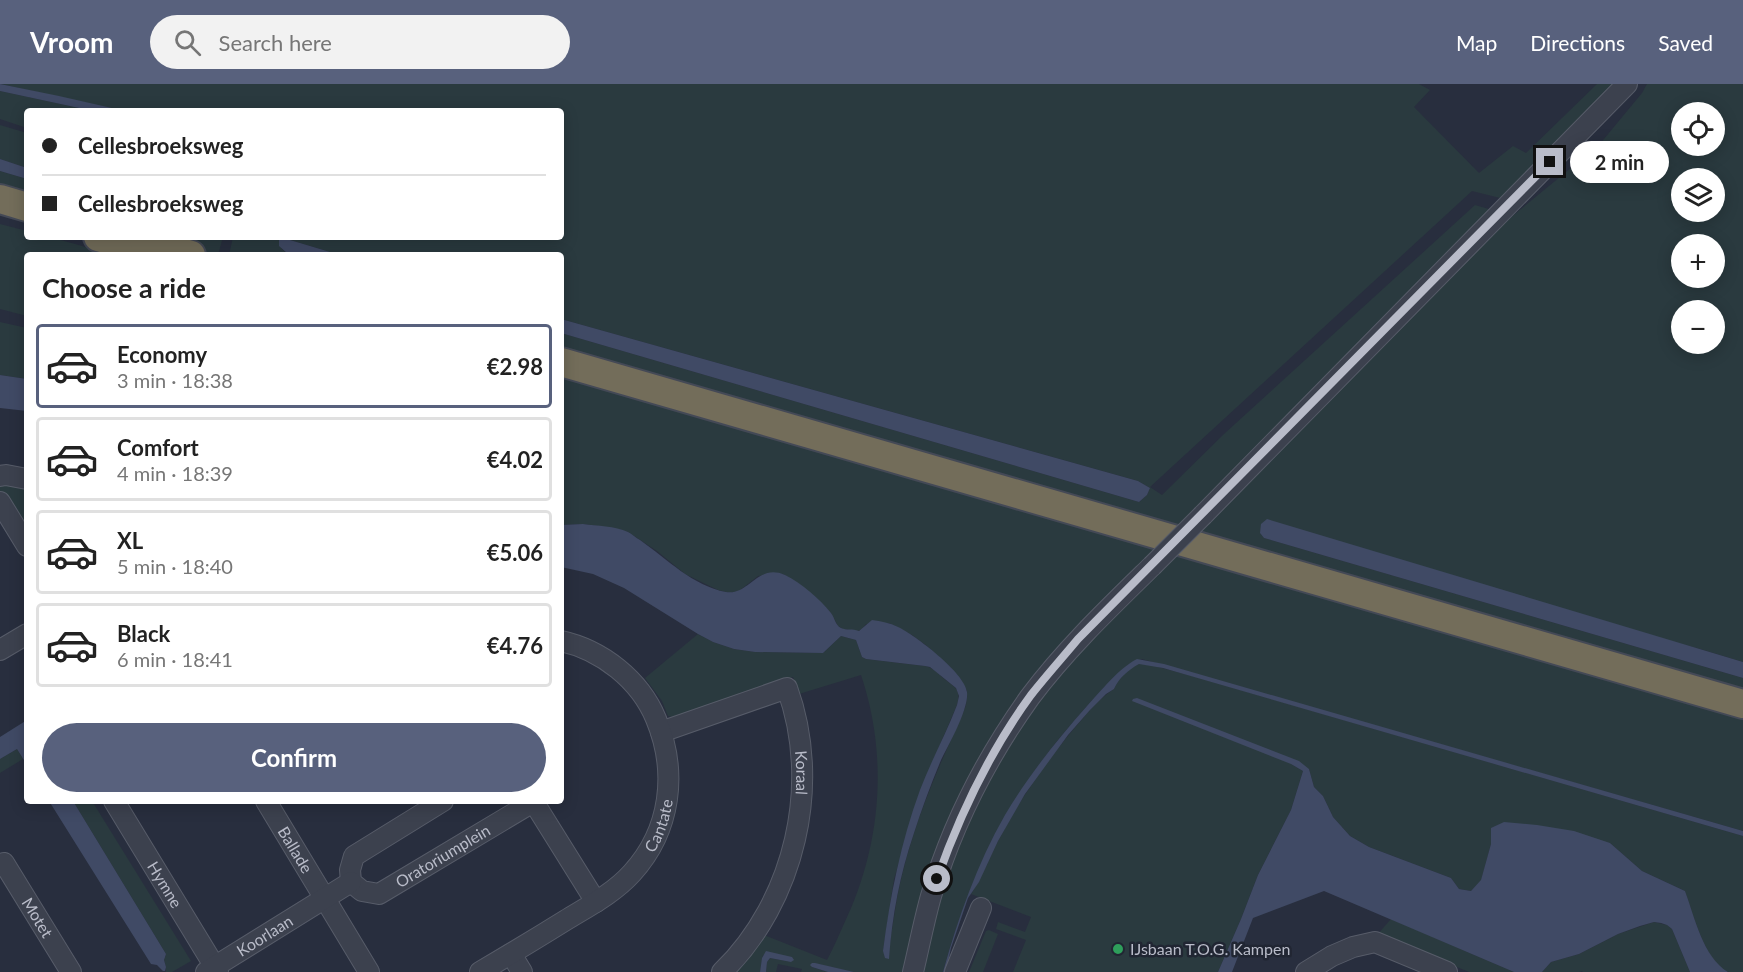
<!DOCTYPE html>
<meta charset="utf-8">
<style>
body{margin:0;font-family:Lato,sans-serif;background:#f2f2f2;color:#222;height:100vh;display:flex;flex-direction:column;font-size:22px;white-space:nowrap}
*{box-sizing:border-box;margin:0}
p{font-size:20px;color:#767676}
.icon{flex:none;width:33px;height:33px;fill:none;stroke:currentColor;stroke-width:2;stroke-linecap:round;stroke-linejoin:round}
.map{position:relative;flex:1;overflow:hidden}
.sheet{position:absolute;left:24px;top:168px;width:540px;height:552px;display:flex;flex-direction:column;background:#fff;border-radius:6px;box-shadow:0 3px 15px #0003}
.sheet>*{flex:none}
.hud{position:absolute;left:24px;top:24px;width:540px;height:132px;border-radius:6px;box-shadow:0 3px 15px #0003;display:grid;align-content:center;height:132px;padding:0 18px;background:#fff}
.controls{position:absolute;left:1671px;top:18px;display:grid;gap:12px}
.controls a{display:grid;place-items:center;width:54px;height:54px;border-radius:50%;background:#fff;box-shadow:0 3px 15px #0003;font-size:30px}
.end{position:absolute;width:27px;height:27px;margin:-14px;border:8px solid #b9bcc9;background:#111;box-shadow:0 0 0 3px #111}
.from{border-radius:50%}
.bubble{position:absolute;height:42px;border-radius:21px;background:#fff;box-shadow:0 3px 15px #0003;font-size:20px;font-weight:700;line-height:42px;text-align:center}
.hud b{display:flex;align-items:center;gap:21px;height:57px;font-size:22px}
.hud b+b{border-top:2px solid #e0e0e0}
.hud i{width:15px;height:15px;background:#222}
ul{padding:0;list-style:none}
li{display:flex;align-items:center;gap:18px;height:84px;margin:0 12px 9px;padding:0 6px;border:3px solid #e0e0e0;border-radius:6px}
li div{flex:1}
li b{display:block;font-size:22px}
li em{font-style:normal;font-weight:700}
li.on{border-color:#58617d}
li>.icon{width:54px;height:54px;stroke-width:1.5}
h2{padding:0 18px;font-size:27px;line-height:72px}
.button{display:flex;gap:12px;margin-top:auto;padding:12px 18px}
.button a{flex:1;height:69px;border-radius:36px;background:#58617d;color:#fff;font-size:24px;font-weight:700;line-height:69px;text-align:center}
header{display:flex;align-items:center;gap:36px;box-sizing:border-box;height:84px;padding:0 30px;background:#58617d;color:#fff}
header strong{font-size:28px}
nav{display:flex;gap:33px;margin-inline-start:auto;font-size:21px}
.search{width:420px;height:54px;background:#f2f2f2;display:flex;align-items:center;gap:15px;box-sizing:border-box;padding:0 21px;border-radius:33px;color:#767676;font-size:22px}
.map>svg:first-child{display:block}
</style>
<header>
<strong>Vroom</strong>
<div class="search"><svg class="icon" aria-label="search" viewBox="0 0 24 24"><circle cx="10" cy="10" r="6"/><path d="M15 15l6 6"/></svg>Search here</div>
<nav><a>Map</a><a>Directions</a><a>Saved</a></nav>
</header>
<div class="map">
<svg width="1743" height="888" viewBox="0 0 1743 888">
<rect width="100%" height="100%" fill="#282e3e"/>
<g fill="#2a3a3f" fill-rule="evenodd">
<polygon points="0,0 1419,0 1430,6 1414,23 1479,89 1513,62 1526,69 1597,0 1616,0 1504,115 1472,107 1150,403 1162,411 1224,350 1475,121 1492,126 1171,448 561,273 561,249 1139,418 1147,411 1150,404 1138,397 561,235 561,171 340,171 290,156 286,153 561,153 561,27 125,27"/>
<path d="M1647,0h96v578l-43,-13 -440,-116 4,5 479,140v19l-553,-159 314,-315 95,-78 43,-52zM1682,28h32v34h-32zM1682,94h32v34h-32zM1682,160h32v34h-32zM1682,226h32v34h-32z"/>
<polygon points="0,7 93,27 27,27 27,44 0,35"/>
<polygon points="0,41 27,49 27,84 0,75"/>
<polygon points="0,87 27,95 27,116 0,107"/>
<polygon points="0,140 27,147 27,153 50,153 114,171 27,171 27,232 0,225"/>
<polygon points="147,153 223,153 218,171 208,171"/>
<path d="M233,153h46c0,10 3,15 13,18h-63z"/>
<polygon points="0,238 27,244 27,295 0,291"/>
<path d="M561,294l207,57 391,113 -157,181 -92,243h-56l-42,-9v4l16,5h-27l1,-3 -24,-5 -2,8h-10l1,-10 3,-4 21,4 -28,-7 -3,17h-25l29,-37 63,25c6,-11 11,-23 16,-34 38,-78 46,-168 18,-251l-62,19 -6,-17 -121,40 -4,-1 -6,-15 -17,-23 53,-44 15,8 21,7 21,3 68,1 18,-17 15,4 6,17 4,2 59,7c8,2 12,6 17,11 11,10 20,10 15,28l-36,84 -27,90 -11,72 6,7c0,-14 3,-28 5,-41 10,-72 39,-138 69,-204l3,-8 1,-14 -16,-23 -24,-22 -15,-11 -23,-12 -23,1 -4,5 -4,2 -15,-2 -5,-3 -7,-13 -16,-16 -13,-10 -19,-13 -25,2 -19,15 -9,2 -12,-3 -33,-16 -28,-23 -29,-19 -16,-4 -29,-4 -22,1z"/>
<polygon points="0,402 11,402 27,405 27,452 0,409"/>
<path d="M1173,471l570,164v112l-601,-172c-5,2 -12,4 -16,8 -5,3 -9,8 -13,12 -11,11 -22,22 -32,34 -70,78 -110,158 -138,259h-22l21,-97 57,-120 64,-87z"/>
<path d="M1143,579l53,14 547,159v136c-4,0 -10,0 -14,0 -22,-5 -37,-61 -44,-81l-43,-20 -32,-28 -119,-15v16l-10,37 -10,10 -12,-2 -8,-11 -82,-31 -19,-11 -17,-19 -10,-21 -9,-9 -5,-18 -18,-5 12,7 -12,39 -33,65 -17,44 -23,53h-205l13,-32 -30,-11 2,-7 27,10 6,-15 -60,-23c11,-17 18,-35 27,-53 22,-42 49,-81 80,-117 11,-13 22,-26 36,-35 5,-11 16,-24 29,-26z"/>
<polygon points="17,665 23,675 0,689 0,675"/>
<polygon points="73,717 92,717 191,877 172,888 166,888 166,883 164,876 166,870"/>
<polygon points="1391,835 1514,888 1469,888 1378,850"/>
<polygon points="1654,838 1667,841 1672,845 1690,888 1583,888 1582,887 1579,888 1542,888 1551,878 1579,870 1618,850"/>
<polygon points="989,846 998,850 983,888 969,888 986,847"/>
</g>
<g fill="#404a65">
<polygon points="0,0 59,12 125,27 93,27 0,7"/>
<polygon points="0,75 27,84 27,95 0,87"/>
<polygon points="279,153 286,153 290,156 340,171 292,171 287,169 279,162"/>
<polygon points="561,235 1138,397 1150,404 1147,411 1139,418 561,249"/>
<polygon points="0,291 27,295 27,327 0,324"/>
<polygon points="1267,435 1743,578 1743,594 1264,454 1260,449 1261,440"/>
<path d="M583,440c14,2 32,2 45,8 4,2 8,6 12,8 27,19 53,46 86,52 23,4 31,-29 59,-17 16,8 35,24 46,38 4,5 4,12 10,15 6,3 11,0 18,3l13,-11c9,1 18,3 26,7 17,8 67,46 69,65 2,17 -18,52 -26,68 -10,24 -19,48 -27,73 -14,41 -22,83 -25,126l-4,-1 -2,-7c7,-55 18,-109 37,-161 11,-29 26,-56 37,-85l2,-9 -3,-8 -26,-21 -5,-1 -59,-7 -4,-2 -6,-17 -15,-4 -18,17 -68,-1 -21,-3 -21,-7 -15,-8 -74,-46 -31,-14 -32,-7v-42z"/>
<path d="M1137,575l27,5 579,167v5l-580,-168 -24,-4c-11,6 -20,14 -25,25l-8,5 -16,16 -22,25 -43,59 -27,47 -19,41 -11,16 -17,50 -5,24h-3c15,-54 34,-108 62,-157 23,-39 52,-75 82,-109 14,-15 32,-38 50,-47z"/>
<path d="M1137,614l162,63 10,8 5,18 9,9 10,21 17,19 19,11 82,31 8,11 12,2 10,-11 10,-36v-16l13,-6 33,3 37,6 36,12 32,28 43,20c10,27 18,66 43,81h-38l-18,-43 -5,-4 -6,-2 -7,-1 -14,4 -22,8 -39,20 -28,8 -9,10h-28l-190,-81 -71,27 -21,54h-14l23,-53 17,-44 33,-65 12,-39 -12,-7 -159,-63 1,-2z"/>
<polygon points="27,636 27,681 17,665 0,675 0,653"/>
<polygon points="49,717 73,717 166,870 164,876 166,883 165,887 163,887 157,881 151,880"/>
<polygon points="766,867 792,873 794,876 791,878 770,874 767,878 766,888 760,888 762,874"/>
<polygon points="812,879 815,879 854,888 828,888 812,883 810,881"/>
</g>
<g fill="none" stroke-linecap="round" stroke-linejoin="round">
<g stroke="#575c69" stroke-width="22">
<g id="minor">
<polyline points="0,392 6,391 27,395"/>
<polyline points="0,418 27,462"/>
<polyline points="1203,431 1627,0"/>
<polyline points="0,566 27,550"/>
<path id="s1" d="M661,648l126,-44c35,96 8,213 -65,284"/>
<path id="s2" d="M114,717l104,171"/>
<path id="s3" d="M266,717l103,171"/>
<path id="s4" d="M443,717l-89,55 -4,14 1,12 11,9 17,3 154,-92"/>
<polyline points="533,717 596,818"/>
<path id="s5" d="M0,782l4,-3 67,109"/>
<polyline points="511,870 522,888"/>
<path id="s6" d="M206,888l145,-90"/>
<path id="s7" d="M480,888c29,-17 57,-34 86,-52 23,-14 48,-27 66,-47 39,-43 46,-101 24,-154 -16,-39 -54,-69 -95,-78"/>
<path d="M913,888c6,-25 11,-51 18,-76 21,-71 56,-139 99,-199 36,-48 79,-89 122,-131"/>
<polyline points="955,888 981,824"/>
<polyline points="1306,888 1332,872 1353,863 1375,858 1447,888"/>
</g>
</g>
<g stroke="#444956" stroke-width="32">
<g id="highway">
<polyline points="0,115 27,123"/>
<polyline points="98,153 162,171"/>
<polyline points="144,157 191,171"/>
<polyline points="561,278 1743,620"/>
</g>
</g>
<use href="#minor" stroke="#3c414e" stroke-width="20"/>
<use href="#highway" stroke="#736d5a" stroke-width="28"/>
<g stroke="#575c69" stroke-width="22" stroke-linecap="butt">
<polyline id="minor-bridge" points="1152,482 1203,431"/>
</g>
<use href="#minor-bridge" stroke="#3c414e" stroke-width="20"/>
</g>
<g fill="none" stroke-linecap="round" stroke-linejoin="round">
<path stroke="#b9bcc9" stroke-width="8" d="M937,795c23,-65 53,-128 94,-184 15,-19 32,-38 47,-56l472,-477"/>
</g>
<circle fill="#2e9e5b" stroke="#212633" stroke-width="2" cx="1118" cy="865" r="6"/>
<g text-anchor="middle" stroke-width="5" stroke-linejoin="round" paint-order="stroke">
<g font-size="16" fill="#b9bcc9" stroke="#212633">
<text dy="6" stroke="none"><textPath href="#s1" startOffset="220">Koraal</textPath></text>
<text dy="6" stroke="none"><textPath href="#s7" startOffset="237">Cantate</textPath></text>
<text dy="6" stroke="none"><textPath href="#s3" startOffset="57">Ballade</textPath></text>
<text dy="6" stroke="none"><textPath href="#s4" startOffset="237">Oratoriumplein</textPath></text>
<text dy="6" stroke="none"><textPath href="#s2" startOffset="98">Hymne</textPath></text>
<text dy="6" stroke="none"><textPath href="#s5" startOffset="69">Motet</textPath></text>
<text dy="6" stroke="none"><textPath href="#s6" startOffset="69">Koorlaan</textPath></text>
</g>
<g font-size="16" fill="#b9bcc9" stroke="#212633" text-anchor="start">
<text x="1130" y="871">IJsbaan T.O.G. Kampen</text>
</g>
</g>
</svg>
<div class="controls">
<a><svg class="icon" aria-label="locate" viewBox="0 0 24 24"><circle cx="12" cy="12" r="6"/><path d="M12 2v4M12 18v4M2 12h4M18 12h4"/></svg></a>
<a><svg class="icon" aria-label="layers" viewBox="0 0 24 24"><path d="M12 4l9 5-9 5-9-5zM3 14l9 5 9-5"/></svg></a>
<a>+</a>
<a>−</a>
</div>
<i class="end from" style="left:937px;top:795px"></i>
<i class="end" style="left:1550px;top:78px"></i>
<div class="bubble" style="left:1570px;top:57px;width:99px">2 min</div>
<div class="hud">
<b><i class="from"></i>Cellesbroeksweg</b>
<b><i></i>Cellesbroeksweg</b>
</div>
<section class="sheet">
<h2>Choose a ride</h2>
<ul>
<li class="on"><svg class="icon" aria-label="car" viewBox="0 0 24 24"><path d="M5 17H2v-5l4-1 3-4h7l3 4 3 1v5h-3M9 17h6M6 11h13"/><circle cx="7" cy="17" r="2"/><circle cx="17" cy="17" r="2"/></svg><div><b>Economy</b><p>3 min · 18:38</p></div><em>€2.98</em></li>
<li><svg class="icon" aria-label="car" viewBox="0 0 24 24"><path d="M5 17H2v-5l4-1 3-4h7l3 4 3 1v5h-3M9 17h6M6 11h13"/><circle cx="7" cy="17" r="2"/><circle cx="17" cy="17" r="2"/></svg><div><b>Comfort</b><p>4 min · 18:39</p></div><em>€4.02</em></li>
<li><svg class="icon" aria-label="car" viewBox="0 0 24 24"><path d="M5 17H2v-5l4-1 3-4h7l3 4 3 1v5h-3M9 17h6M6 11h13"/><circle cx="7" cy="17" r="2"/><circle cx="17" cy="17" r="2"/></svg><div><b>XL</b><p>5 min · 18:40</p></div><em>€5.06</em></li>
<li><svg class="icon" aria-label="car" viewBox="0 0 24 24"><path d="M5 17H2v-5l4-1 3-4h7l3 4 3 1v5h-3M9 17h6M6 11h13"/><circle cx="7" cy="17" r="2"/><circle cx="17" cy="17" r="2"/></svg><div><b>Black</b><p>6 min · 18:41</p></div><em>€4.76</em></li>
</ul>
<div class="button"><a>Confirm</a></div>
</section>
</div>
